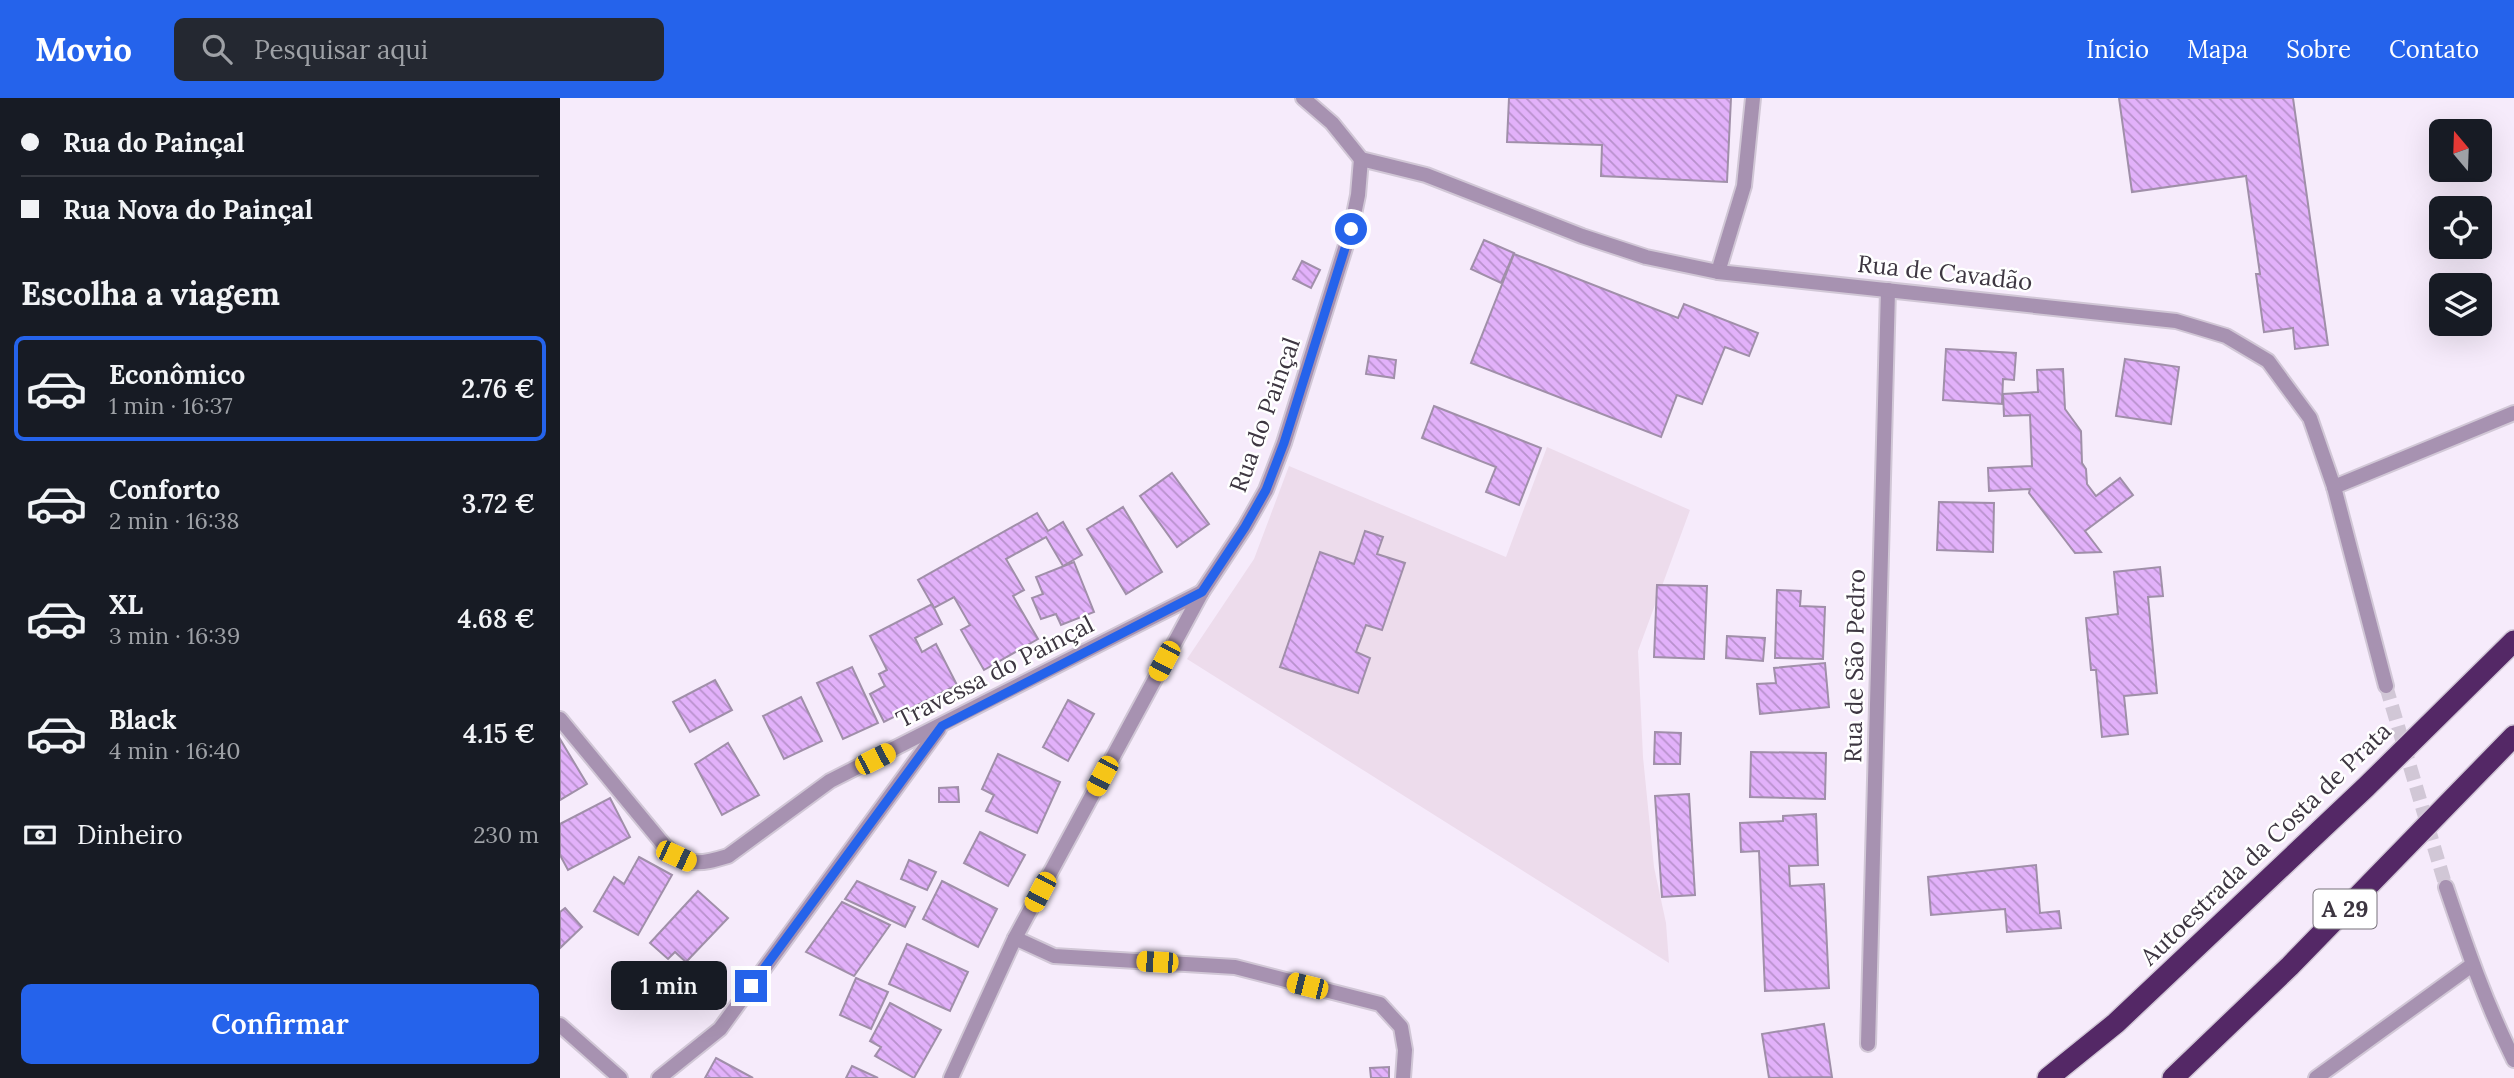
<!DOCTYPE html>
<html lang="pt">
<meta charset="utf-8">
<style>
body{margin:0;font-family:Lora,serif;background:#242831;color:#f1f3f6;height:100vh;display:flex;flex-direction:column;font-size:26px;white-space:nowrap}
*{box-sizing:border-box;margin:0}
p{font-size:23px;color:#9ea1a6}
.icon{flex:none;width:38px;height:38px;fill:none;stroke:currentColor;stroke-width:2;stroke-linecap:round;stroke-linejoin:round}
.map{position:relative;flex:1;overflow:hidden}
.panel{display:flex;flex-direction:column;background:#171b24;width:560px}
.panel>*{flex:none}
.hud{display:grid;align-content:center;height:154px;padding:0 21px;background:#171b24}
.needle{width:46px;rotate:341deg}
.buttons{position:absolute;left:1869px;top:21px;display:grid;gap:14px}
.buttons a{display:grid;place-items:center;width:63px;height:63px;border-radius:10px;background:#171b24;box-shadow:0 7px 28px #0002;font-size:35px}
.end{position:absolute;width:32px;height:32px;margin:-16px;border:9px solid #2563eb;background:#fff;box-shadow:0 0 0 4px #fff}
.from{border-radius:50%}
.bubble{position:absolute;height:49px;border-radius:10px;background:#171b24;box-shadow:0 7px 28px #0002;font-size:23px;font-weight:600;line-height:49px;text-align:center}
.car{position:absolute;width:21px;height:42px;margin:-21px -10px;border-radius:9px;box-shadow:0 0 5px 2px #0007;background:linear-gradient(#f5c518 24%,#345 0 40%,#f5c518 0 76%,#345 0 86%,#f5c518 0)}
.hud b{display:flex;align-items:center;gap:24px;height:66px;font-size:26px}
.hud b+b{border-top:2px solid #363941}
.hud i{width:18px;height:18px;background:#f1f3f6}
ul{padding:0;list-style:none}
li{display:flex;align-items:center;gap:21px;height:105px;margin:0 14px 10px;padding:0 7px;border:4px solid transparent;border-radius:10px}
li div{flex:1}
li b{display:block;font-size:26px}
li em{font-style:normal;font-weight:600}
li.on{border-color:#2563eb}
li>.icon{width:63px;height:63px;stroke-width:1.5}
h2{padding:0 21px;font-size:32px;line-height:84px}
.pay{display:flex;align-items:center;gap:18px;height:77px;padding:0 21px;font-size:26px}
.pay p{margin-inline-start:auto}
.cta{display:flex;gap:14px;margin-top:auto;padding:14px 21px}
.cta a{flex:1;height:80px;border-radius:10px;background:#2563eb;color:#fff;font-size:28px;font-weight:600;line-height:80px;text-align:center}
header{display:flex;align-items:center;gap:42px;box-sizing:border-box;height:98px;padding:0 35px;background:#2563eb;color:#fff}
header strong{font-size:33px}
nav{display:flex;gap:38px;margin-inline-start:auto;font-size:24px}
.search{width:490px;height:63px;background:#242831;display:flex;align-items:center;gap:18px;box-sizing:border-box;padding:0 24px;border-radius:10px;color:#9ea1a6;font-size:26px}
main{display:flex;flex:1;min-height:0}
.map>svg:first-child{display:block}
</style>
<header>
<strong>Movio</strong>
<div class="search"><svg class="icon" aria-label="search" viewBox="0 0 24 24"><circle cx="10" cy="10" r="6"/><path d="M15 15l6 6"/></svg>Pesquisar aqui</div>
<nav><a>Início</a><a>Mapa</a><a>Sobre</a><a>Contato</a></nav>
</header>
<main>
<section class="panel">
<div class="hud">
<b><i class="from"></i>Rua do Painçal</b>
<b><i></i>Rua Nova do Painçal</b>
</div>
<h2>Escolha a viagem</h2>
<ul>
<li class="on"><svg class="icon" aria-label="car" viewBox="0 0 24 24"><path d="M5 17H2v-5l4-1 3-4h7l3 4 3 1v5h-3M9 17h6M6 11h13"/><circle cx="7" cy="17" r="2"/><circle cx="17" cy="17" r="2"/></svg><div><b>Econômico</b><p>1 min · 16:37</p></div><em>2.76 €</em></li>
<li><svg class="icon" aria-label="car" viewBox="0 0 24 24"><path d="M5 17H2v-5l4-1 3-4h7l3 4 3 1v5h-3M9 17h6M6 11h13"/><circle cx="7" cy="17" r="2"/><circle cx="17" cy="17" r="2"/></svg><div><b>Conforto</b><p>2 min · 16:38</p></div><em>3.72 €</em></li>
<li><svg class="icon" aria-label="car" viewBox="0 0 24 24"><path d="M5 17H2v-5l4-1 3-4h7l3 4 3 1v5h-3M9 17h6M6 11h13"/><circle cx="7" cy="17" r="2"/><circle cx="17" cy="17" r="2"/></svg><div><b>XL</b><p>3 min · 16:39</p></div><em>4.68 €</em></li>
<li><svg class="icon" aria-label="car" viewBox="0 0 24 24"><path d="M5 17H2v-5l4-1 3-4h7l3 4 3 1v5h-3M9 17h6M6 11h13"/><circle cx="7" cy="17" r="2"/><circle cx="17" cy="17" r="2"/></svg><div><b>Black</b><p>4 min · 16:40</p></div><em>4.15 €</em></li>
</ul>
<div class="pay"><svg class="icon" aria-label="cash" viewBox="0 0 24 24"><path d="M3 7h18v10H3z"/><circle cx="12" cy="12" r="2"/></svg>Dinheiro<p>230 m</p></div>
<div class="cta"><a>Confirmar</a></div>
</section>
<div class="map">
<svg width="1954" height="980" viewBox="0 0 1954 980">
<defs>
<pattern id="building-back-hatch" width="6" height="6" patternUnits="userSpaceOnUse" patternTransform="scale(1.75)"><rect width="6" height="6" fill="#e2b1fa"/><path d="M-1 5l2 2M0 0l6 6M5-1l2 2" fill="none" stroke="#b891cc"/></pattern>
</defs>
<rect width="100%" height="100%" fill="#f6ebfb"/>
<polygon fill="#eddcec" points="987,349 1130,412 1078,553 1083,659 1094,769 1106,825 1109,865 627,561 694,461 729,368 946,459"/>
<g fill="url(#building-back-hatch)" stroke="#a08fa9" stroke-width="2">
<polygon points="949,0 1171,0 1167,84 1041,78 1042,47 947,44"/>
<polygon points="1559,0 1733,0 1768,247 1735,251 1733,230 1704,234 1696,176 1700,176 1686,78 1572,94"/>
<polygon points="924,142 954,155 941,185 911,171"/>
<polygon points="954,156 1118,220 1124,206 1198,235 1189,258 1165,249 1142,306 1117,297 1101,339 911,265"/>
<polygon points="742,163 760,172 751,190 733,181"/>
<polygon points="1386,251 1456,255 1454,282 1443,281 1442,306 1383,302"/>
<polygon points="809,258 836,262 834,280 806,276"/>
<polygon points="1565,261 1619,269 1611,326 1556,318"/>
<polygon points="1503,271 1505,311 1521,333 1522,365 1526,371 1527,386 1536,398 1560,380 1573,397 1525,433 1541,454 1515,455 1469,395 1470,391 1429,393 1428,370 1472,368 1470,317 1444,318 1443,296 1478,294 1477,272"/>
<polygon points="874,308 981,350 959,407 926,394 936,369 862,340"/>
<polygon points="612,375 649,426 617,449 580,398"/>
<polygon points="1379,404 1434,405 1433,454 1377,452"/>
<polygon points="563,409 602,474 566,496 527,431"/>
<polygon points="477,415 488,433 503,424 522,457 503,468 486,439 446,461 464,492 453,498 478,541 424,572 401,532 410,527 394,499 374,510 358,482"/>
<polygon points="805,433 823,439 817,456 845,465 822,532 806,527 796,554 810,560 798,595 720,569 760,454 794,466"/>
<polygon points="514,464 534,514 501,527 496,516 481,521 472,500 483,496 476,479"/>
<polygon points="1600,469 1603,498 1588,499 1597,595 1564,598 1568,636 1542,639 1536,572 1531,572 1526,520 1558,516 1554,474"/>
<polygon points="1097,487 1147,488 1144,561 1094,559"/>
<polygon points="1217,492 1241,493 1240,508 1265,509 1263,561 1215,560"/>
<polygon points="372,506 382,526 355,540 362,554 376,546 397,587 324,624 310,596 325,588 319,576 327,572 310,538"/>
<polygon points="1167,538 1205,540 1203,563 1166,560"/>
<polygon points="1265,565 1269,609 1200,616 1197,586 1216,585 1214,570"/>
<polygon points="292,569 318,625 283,641 257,585"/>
<polygon points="155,582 172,612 130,634 113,604"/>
<polygon points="241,599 262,643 224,661 203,618"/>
<polygon points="508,602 534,616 508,663 483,649"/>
<polygon points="1095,634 1121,635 1120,666 1094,666"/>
<polygon points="0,641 27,686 0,702"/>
<polygon points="168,645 199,697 162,717 135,666"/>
<polygon points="1191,654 1266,655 1265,701 1190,699"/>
<polygon points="438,656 500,684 477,735 426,713 434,697 422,691"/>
<polygon points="398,689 399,704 379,704 379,690"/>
<polygon points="1129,696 1135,797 1102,799 1095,698"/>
<polygon points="50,700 70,739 8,772 0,757 0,726"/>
<polygon points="1256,716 1258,767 1229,768 1230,788 1264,786 1269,890 1205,893 1199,753 1181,754 1180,725 1223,723 1223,718"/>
<polygon points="420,734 465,757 448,788 404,765"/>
<polygon points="79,759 112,777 78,837 34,813 54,779 64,786"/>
<polygon points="349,762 376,774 367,792 341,781"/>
<polygon points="1476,767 1480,815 1499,813 1501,830 1447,834 1445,811 1371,817 1368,779"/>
<polygon points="297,783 355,809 345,829 285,801"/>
<polygon points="382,783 437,811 418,849 363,821"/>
<polygon points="138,793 168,820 126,864 115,854 108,861 90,845"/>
<polygon points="282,804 330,827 294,878 246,854"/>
<polygon points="5,810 22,829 0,850 0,814"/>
<polygon points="347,846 408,874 390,913 329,886"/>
<polygon points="296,880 328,894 311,931 280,917"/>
<polygon points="330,905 381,932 354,980 315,958 321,949 310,943"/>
<polygon points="1264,926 1272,979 1209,980 1202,936"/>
<polygon points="156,960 193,980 145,980"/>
<polygon points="292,968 318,980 286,980"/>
<polygon points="829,969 829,980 811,980 810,970"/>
</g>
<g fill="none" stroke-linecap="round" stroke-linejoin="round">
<polyline stroke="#d1c7d6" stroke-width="14" stroke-dasharray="14 7" stroke-linecap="butt" points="1826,588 1886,789"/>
<g stroke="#d1c7d6" stroke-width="18">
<g id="service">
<polyline points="1158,174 1184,88 1193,0"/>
<polyline points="455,840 494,858 675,869 820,906 841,929 845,952 843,980"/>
<polyline points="0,927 60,980"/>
</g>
</g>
<g stroke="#d1c7d6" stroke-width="18">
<g id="minor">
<polyline points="1774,389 1954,315"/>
<path d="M0,621l104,126c23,22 35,20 64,11l102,-75 372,-189"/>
<polyline points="1308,946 1328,192"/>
<polyline points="99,980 160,931 379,631"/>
<polyline points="391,980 455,840 642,494 685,429 706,392 724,345 791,131 798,97 801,61"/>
<polyline points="1756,980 1912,867"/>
</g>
</g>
<g stroke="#d1c7d6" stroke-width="18">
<g id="tertiary">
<polyline points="743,0 772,25 801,61 866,77 1022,138 1086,159 1158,174 1616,223 1666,238 1708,263 1750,320 1774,389 1826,588"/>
<path d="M1886,789c20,59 40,117 68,173"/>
</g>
</g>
<g stroke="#d1c7d6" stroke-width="24">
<g id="motorway">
<polyline points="1488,980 1556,925 1806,689 1954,543"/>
<polyline points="1613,980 1730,868 1954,638"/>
</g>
</g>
<use href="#service" stroke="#a792b1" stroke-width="14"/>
<use href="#minor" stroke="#a792b1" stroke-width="14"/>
<use href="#tertiary" stroke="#a792b1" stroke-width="14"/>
<use href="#motorway" stroke="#542866" stroke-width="21"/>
</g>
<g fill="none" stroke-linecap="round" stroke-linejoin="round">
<polyline stroke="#2563eb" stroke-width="9" points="191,888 382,628 642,494 685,429 706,392 724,345 791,131"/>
</g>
<g text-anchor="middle" stroke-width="5" stroke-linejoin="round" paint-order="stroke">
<rect fill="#fff" stroke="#77727a" stroke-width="2" x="1753.5" y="791.5" width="63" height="39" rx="5"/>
<g font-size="23" font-weight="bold" fill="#3d3641">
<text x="1785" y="819">A 29</text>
</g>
<g font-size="24" fill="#3d3641" stroke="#fff">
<text transform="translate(1385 175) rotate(6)" y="8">Rua de Cavadão</text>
<text transform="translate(705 317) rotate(-70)" y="8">Rua do Painçal</text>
<text transform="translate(1295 568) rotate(-89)" y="8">Rua de São Pedro</text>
<text transform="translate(435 574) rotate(-27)" y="8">Travessa do Painçal</text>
<text transform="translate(1706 746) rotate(-44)" y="8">Autoestrada da Costa de Prata</text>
</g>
</g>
</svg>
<div class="buttons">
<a><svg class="needle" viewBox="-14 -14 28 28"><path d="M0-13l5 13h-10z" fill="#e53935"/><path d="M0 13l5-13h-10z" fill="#9ea1a6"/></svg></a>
<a><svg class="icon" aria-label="locate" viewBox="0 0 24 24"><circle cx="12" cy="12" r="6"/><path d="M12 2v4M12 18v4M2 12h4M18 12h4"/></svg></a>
<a><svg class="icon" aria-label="layers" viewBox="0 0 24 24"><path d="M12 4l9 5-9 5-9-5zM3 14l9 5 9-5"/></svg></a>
</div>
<i class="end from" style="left:791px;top:131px"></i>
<i class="end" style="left:191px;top:888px"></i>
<div class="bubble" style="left:51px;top:863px;width:116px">1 min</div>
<i class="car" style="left:604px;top:563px;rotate:208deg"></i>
<i class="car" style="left:315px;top:661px;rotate:63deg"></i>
<i class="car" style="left:542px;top:678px;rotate:208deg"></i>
<i class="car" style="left:116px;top:758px;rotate:115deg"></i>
<i class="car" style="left:480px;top:794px;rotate:208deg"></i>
<i class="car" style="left:597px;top:864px;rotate:273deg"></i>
<i class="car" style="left:747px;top:888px;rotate:284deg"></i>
</div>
</main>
